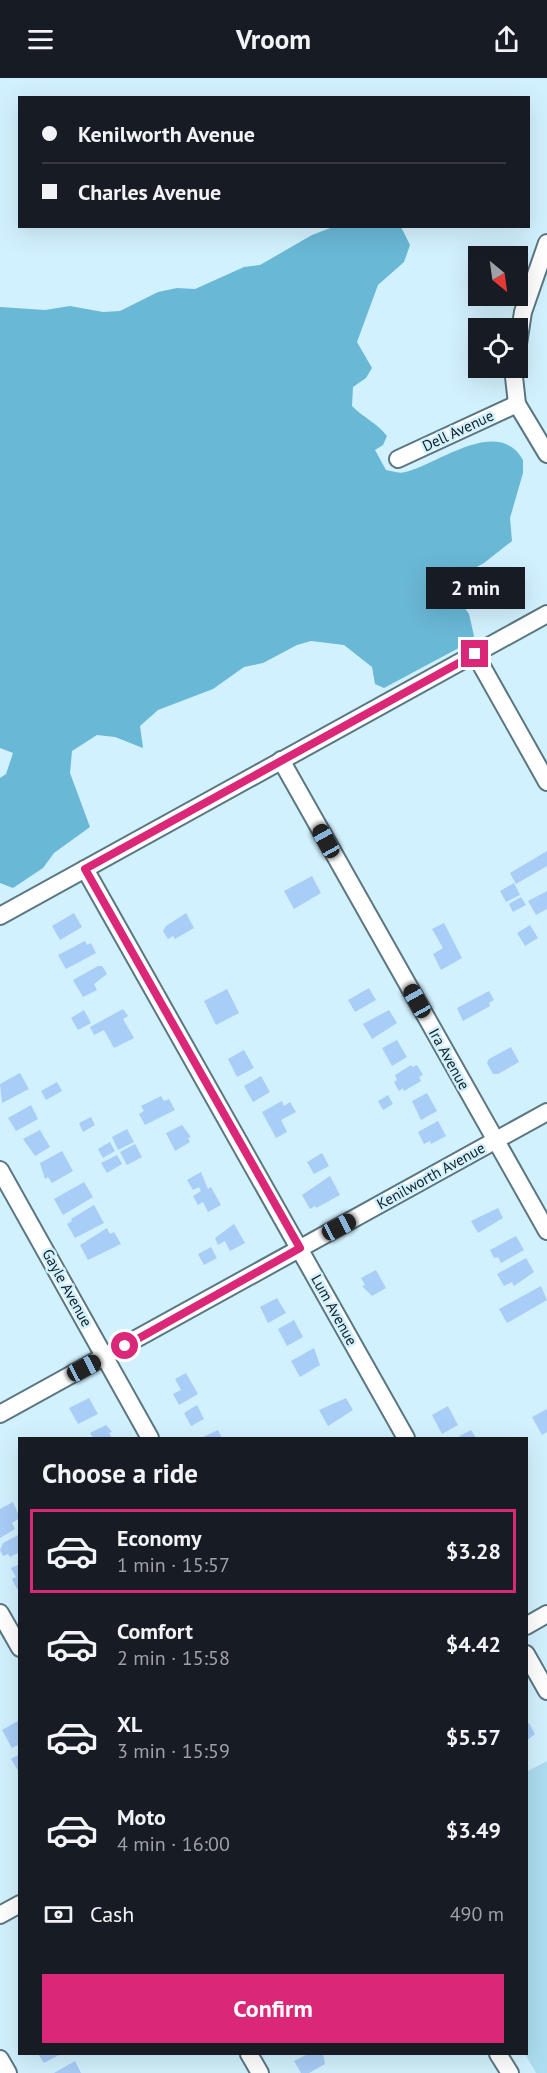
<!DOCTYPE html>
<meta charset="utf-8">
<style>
body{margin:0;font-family:"PT Sans",sans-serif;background:#242831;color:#f1f3f6;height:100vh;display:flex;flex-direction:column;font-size:22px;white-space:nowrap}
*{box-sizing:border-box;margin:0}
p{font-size:20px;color:#9ea1a6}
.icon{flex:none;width:33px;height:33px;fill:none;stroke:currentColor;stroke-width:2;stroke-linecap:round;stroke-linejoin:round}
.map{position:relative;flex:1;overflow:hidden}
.side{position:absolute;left:18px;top:1359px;width:510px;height:618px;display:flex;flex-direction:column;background:#171b24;border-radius:0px;box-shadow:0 6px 24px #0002}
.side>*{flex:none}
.banner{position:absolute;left:18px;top:18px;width:512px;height:132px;border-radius:0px;box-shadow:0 6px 24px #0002;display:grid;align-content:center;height:132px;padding:0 24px;background:#171b24}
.needle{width:39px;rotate:151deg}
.tools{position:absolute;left:468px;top:168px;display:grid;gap:12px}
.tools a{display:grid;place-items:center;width:60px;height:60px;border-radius:0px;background:#171b24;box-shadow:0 6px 24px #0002;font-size:30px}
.end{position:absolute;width:27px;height:27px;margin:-14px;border:8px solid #db2777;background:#fff;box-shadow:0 0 0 3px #fff}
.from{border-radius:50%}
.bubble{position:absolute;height:42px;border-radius:0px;background:#171b24;box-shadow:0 6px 24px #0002;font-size:20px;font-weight:700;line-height:42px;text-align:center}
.car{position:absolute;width:18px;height:36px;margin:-18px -9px;border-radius:8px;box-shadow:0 0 4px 2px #0007;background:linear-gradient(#222 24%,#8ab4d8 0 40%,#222 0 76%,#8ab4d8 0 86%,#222 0)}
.banner b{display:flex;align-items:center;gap:21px;height:57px;font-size:22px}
.banner b+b{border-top:2px solid #363941}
.banner i{width:15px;height:15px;background:#f1f3f6}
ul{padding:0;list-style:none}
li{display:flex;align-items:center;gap:18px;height:84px;margin:0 12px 9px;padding:0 12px;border:3px solid transparent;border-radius:0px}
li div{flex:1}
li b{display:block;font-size:22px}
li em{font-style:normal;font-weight:700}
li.on{border-color:#db2777}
li>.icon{width:54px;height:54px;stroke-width:1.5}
h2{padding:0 24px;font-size:27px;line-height:72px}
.pay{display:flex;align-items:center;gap:15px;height:66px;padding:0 24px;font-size:22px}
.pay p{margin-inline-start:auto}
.button{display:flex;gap:12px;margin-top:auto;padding:12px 24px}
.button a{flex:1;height:69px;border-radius:0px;background:#db2777;color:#fff;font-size:24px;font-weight:700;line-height:69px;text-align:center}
header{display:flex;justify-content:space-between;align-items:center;height:78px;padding:0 24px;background:#171b24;font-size:27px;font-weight:700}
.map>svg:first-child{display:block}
</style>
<header><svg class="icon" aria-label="menu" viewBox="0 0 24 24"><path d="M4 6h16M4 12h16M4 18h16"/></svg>Vroom<svg class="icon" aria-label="share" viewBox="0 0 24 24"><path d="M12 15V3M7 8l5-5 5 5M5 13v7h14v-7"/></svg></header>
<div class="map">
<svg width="547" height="1995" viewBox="0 0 547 1995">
<rect width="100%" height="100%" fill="#d2f1fe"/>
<polygon fill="#adddf1" points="547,1683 547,1995 536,1995 525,1976 526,1694"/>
<path fill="#69b8d6" d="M333,149h68l9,18 -6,17 -26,23 -21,57 15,26 -6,10 -13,9 -1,19c12,12 25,17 35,30l-4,9 -8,5 11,20c6,1 13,4 19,2 32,-7 93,-57 118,-12v13l-13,45 2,23 -28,22 -15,8 -13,21 5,11 8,11 5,22 -4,6 -86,46 -9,-4 -3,-17 -28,-22 -33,-4 -14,4 -34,18 -19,4 -31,22 -55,21 -18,16 3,22 -28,-11 -18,-2 -25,16 -2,22 20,54 -36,26 -11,15 -30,20 -13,-5v-105l6,-4 7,-21 -13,-5v-441l45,3 25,-4 33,6 17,-1 38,-19 19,-4 18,1 49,-22 16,-2 52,-30z"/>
<g fill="#a8cdf7">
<polygon points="547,773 547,788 516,806 510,795"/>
<polygon points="312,798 321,815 294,831 284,813"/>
<polygon points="514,805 520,817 506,824 500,813"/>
<polygon points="547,813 547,831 536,837 528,823"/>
<polygon points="521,819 526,827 513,834 509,826"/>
<polygon points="74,835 82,849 60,862 52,848"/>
<polygon points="186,835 194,850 175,861 173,858 168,861 163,853 166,848"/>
<polygon points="444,845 462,880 441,892 433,876 443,870 432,851"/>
<polygon points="530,847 538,860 525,868 517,855"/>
<polygon points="85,863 87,867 91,865 96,875 66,891 58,877"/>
<polygon points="98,888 102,888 107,896 94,906 97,912 83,919 73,902"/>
<polygon points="369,910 376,922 355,934 348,922"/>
<polygon points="227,911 239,935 216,947 204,923"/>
<polygon points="489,913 494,922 489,925 490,928 463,943 457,930"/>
<polygon points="123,931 128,938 123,941 134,960 114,970 104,952 94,957 90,949"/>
<polygon points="84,932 91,945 78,952 71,940"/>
<polygon points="389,932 397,945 372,961 363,946"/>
<polygon points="397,962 407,979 392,988 382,970"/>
<polygon points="511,969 519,984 498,996 493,996 487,985 489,981"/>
<polygon points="244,972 254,990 237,999 228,981"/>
<polygon points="411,987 412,989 417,987 423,997 419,999 421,1003 404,1013 403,1010 399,1013 394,1004 397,1002 395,997"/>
<polygon points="20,995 29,1011 2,1025 0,1006"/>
<polygon points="261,998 270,1014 253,1024 244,1008"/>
<polygon points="57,1004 62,1013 46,1022 41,1013"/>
<polygon points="427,1015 437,1033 421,1042 412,1023"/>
<polygon points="388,1017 393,1026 383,1032 378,1023"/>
<polygon points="161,1018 164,1023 169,1021 175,1032 145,1047 139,1036 144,1033 141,1028"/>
<polygon points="282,1023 284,1028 290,1024 296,1034 281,1042 287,1054 276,1060 262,1034"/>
<polygon points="31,1027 38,1041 16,1053 8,1040"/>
<polygon points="91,1039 95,1047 83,1054 79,1045"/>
<polygon points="438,1043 446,1058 431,1066 430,1063 424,1066 418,1054"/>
<polygon points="182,1047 191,1059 188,1060 190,1064 175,1073 166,1055"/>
<polygon points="127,1051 134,1064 118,1072 112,1059"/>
<polygon points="40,1052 50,1069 35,1078 23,1061"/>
<polygon points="110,1064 115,1073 103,1080 98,1071"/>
<polygon points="135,1066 142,1079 127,1087 120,1074"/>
<polygon points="62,1073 73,1093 52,1105 48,1099 45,1101 40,1085"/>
<polygon points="322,1075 329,1088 314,1096 307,1084"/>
<polygon points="117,1077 122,1086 107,1095 101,1085"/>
<polygon points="201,1094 208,1111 211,1109 221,1127 208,1134 203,1124 198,1127 193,1118 201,1113 199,1109 193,1112 187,1102"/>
<polygon points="330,1098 340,1117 316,1130 315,1128 310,1131 302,1117"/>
<polygon points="84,1104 93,1119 63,1137 54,1121"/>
<polygon points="94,1127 104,1145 75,1160 67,1146 72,1143 71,1141"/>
<polygon points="498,1130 503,1140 478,1155 471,1143"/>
<polygon points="234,1146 245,1165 230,1173 225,1163 218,1167 215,1160"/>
<polygon points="107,1150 110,1156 114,1154 121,1166 88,1182 80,1167"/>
<polygon points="516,1158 524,1172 501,1185 498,1179 494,1180 490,1172"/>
<polygon points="211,1169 217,1180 204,1187 198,1176"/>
<polygon points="526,1180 534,1194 514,1208 512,1204 504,1208 497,1196"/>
<polygon points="376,1192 386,1210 372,1218 362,1208 365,1207 361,1200"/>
<polygon points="541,1208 547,1222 507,1245 499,1231"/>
<polygon points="277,1220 286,1235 268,1245 260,1229"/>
<polygon points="294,1242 303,1259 287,1268 278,1251"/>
<polygon points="314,1270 320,1287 300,1299 291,1283"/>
<polygon points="186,1295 198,1316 179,1327 173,1316 181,1312 175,1301"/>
<polygon points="89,1320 98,1336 78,1346 69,1330"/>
<polygon points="346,1320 353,1332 328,1348 319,1332"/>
<polygon points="197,1327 204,1341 191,1348 184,1335"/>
<polygon points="448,1328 458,1347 442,1356 432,1337"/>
<polygon points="547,1331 547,1354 542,1357 532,1339"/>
<polygon points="106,1347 112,1354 109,1355 112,1360 93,1360 90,1355"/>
<polygon points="218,1352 222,1360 201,1360"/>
<polygon points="471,1352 476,1360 456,1360"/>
<polygon points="13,1424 20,1440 12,1445 15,1451 0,1460 0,1431"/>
<polygon points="20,1456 20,1474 10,1479 8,1476 3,1478 0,1472 3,1465"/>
<polygon points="20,1486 20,1509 17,1511 12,1501 16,1499 11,1490"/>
<polygon points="18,1643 20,1666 12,1670 2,1652"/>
<polygon points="529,1645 535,1656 526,1663 526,1646"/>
<polygon points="20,1676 20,1696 11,1681"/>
<polygon points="38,1976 61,1976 44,1985"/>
<polygon points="308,1976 323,1976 325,1986 309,1995 301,1995 294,1983"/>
<polygon points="75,1983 81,1995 54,1995"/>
</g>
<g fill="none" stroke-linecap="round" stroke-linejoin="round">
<g stroke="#5b7782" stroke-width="20">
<g id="street">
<polyline points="518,266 523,234 547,165"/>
<polyline points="513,290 517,326 547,376"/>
<polyline points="398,381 517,326"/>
<polyline points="475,576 547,704"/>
<polyline points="281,682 547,1153"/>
<polyline points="85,791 406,1360"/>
<polyline points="0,838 547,536"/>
<polyline points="0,1092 150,1360"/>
<polyline points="0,1336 547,1034"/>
<polyline points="0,1535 20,1570"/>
<polyline points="526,1548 547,1536"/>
<polyline points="526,1576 547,1613"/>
<polyline points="0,1837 20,1826"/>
<polyline points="249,1976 260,1995"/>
<polyline points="498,1976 510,1995"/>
<polyline points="0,1981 8,1995"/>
</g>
</g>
<use href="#street" stroke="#fff" stroke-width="16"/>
</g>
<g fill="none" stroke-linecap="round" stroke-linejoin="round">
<polyline stroke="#db2777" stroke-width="8" points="125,1268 300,1170 85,791 475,576"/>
</g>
<g text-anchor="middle" stroke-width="5" stroke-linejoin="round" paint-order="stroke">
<g font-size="15" fill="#131f23" stroke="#d2f1fe">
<text transform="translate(458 353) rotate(-25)" y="5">Dell Avenue</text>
<text transform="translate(449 981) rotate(61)" y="5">Ira Avenue</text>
<text transform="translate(431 1098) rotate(-29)" y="5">Kenilworth Avenue</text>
<text transform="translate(67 1210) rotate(61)" y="5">Gayle Avenue</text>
<text transform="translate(334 1232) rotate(61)" y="5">Lum Avenue</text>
</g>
</g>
</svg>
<div class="tools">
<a><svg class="needle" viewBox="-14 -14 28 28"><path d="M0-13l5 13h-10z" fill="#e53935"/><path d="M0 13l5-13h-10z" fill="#9ea1a6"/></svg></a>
<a><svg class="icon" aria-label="locate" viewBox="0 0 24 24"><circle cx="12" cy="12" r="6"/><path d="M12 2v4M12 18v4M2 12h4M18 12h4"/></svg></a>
</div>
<i class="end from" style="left:125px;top:1268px"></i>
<i class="end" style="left:475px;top:576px"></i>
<div class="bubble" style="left:426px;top:489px;width:99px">2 min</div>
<i class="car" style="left:326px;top:763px;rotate:331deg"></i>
<i class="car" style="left:417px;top:923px;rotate:331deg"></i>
<i class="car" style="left:339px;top:1149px;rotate:62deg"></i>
<i class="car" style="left:84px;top:1290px;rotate:62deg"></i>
<div class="banner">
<b><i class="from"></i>Kenilworth Avenue</b>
<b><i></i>Charles Avenue</b>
</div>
<section class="side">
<h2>Choose a ride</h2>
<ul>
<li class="on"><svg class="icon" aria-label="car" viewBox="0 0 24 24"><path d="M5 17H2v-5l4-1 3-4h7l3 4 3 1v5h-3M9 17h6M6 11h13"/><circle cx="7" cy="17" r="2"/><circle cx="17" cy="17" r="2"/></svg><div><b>Economy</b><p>1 min · 15:57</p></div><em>$3.28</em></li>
<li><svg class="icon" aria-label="car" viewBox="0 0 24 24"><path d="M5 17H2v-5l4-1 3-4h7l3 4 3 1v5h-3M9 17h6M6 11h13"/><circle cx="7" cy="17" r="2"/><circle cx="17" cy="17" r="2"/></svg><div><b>Comfort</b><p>2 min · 15:58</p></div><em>$4.42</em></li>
<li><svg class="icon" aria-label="car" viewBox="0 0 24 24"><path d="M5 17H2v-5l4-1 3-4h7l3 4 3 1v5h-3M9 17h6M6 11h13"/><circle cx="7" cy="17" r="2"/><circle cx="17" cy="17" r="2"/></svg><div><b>XL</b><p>3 min · 15:59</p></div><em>$5.57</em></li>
<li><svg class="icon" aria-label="car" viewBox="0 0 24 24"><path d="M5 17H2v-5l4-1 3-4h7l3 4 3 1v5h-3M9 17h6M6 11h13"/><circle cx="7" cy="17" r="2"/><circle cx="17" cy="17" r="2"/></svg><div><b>Moto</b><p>4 min · 16:00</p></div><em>$3.49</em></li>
</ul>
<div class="pay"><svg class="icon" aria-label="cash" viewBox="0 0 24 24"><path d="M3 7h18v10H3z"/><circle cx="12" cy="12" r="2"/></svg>Cash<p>490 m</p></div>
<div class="button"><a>Confirm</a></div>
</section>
</div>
